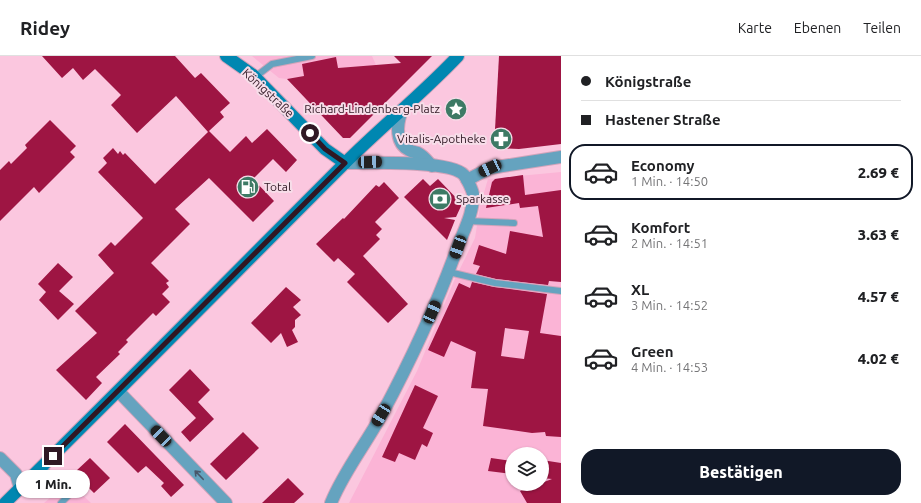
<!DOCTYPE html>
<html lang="de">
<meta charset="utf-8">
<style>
body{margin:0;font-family:Ubuntu,sans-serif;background:#f2f2f2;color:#202124;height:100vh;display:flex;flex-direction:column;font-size:15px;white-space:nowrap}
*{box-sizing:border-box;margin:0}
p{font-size:13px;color:#757577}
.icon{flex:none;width:22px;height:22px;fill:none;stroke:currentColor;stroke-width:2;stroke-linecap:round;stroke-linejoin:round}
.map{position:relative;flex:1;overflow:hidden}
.details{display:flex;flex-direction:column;background:#fff;width:360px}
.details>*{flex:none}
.guide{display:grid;align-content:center;height:88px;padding:0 20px;background:#fff}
.tools{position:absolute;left:505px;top:391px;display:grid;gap:8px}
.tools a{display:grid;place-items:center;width:44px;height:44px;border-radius:50%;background:#fff;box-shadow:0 1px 3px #0004;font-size:20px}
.end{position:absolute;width:18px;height:18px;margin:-9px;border:5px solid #301824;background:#fff;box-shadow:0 0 0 2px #fff}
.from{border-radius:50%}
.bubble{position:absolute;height:28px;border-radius:14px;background:#fff;box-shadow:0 1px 3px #0004;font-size:13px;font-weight:800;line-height:28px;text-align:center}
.car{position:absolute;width:12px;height:24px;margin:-12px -6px;border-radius:5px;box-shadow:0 0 3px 1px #0007;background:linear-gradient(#222 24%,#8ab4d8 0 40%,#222 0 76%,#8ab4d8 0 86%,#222 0)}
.guide b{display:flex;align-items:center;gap:14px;height:38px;font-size:15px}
.guide b+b{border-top:1px solid #e0e0e0}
.guide i{width:10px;height:10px;background:#202124}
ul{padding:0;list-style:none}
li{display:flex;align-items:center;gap:12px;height:56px;margin:0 8px 6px;padding:0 12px;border:2px solid transparent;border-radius:16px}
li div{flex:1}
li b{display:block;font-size:15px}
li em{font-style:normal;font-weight:800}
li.on{border-color:#111827}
li>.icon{width:36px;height:36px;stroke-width:1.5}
.primary-button{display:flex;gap:8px;margin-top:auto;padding:8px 20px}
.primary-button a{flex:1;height:46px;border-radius:16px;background:#111827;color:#fff;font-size:16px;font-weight:800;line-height:46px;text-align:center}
header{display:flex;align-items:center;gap:24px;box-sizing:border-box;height:56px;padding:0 20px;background:#fff;border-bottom:1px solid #e0e0e0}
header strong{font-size:19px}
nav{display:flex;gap:22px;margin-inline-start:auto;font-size:14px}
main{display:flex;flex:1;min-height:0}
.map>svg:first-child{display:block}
</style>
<header>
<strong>Ridey</strong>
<nav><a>Karte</a><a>Ebenen</a><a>Teilen</a></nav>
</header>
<main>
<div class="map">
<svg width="561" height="447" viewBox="0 0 561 447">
<rect width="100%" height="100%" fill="#fbc7df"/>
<g fill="#fbb4d6" fill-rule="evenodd">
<polygon points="252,0 372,0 376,9 287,23 279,22"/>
<path d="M561,116v331h-212l68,-132 37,-90 21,-43 5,-32 8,-27zM512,398h30v30h-30z"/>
<polygon points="69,426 91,447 44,447"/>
</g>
<g fill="#9e1543" fill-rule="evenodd">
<polygon points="42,0 175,0 195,22 201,17 230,47 220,56 224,61 209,75 230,96 246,80 252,87 267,73 297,104 286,116 273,103 253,123 274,145 253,166 209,122 175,153 190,168 151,207 169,225 166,227 169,231 162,238 170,246 156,260 153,257 126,284 128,286 118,296 120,298 96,321 102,327 86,344 56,314 97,277 75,255 114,217 98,199 111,186 115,190 143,162 98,116 107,107 103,102 113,92 118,98 120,95 123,99 125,97 155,128 208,76 176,40 137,77 111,49 121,39 95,13 83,24 73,12 62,22"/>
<polygon points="394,0 432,0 350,82 343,82 287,23 304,20 302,8 336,1 338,12 401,7"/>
<polygon points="499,0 561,0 561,88 519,93 494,92"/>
<polygon points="50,64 76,90 70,96 75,101 39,137 34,131 0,165 0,114 9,105 11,108 27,92 25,89"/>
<polygon points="523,119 525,139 561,134 561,226 549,225 548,229 496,223 476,218 480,210 473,208 479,189 506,198 510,175 543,181 538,150 520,152 519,147 486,152 492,126 495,123"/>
<polygon points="423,123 430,130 438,123 462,148 456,161 444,162 455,164 447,184 404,141"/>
<polygon points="384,126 399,142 375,166 382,173 376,179 380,183 363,200 408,248 388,267 347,226 355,218 338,202 334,206 316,188 343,162 344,163 376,129 379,131"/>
<polygon points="58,207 73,221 59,235 74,248 58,264 39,244 46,236 38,228"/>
<path d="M472,226l22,5 53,7 -7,39 21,3v101l-15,-1 -1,-4 -13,1 -49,-7 5,-37 -17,-1 5,-36 -25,-11 -7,16 -16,-7 31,-67 11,5zM505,272l24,3 -5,28 -23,-3z"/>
<polygon points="286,231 301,244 293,251 301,259 295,264 295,271 292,274 298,286 287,291 281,277 271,287 251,267"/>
<polygon points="190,313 210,334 198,346 214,363 190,386 181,376 196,362 169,334"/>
<polygon points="415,329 438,340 423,372 433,377 427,391 422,388 415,404 399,397 395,406 382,401"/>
<polygon points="125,368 184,429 171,441 161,430 164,427 146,410 138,417 107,386"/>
<polygon points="243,376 259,392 226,424 210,408"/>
<polygon points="90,402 110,422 94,437 89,432 86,435 76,425 81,420 76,415"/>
<polygon points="491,402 512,405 512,418 488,415"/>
<polygon points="542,404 561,407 561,447 527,447 520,435 552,423 542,422"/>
<polygon points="288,422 304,438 294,447 262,447"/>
</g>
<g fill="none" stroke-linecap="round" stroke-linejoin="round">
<g stroke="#d2a4ba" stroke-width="8">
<g id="lane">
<polyline points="255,21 272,8 312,0"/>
<polyline points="467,165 514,167"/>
<polyline points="449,216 495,227 561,235"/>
<polyline points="42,411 69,439 61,447"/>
</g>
</g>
<g stroke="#d2a4ba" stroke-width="14">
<g id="street">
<path d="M401,57c-4,12 -6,30 8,37 3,2 6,2 9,3 6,3 10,9 14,13"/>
<polyline points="467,124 490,112 561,101"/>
<polyline points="119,336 226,447"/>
<polyline points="0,402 16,418 20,432"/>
<path d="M331,447c13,-32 35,-59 51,-89 29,-54 55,-110 76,-168 6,-16 16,-34 15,-52 -1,-5 -6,-15 -9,-19 -14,-15 -97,-12 -119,-12"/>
</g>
</g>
<g stroke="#d2a4ba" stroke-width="14">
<g id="secondary">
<polyline points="226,0 253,19 325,93 345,107"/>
<path d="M5,447c114,-112 226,-226 339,-339 37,-37 78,-70 114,-108"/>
</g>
</g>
<use href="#lane" stroke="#65a3bf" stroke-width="6"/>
<use href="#street" stroke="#65a3bf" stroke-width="12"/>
<use href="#secondary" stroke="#0087b1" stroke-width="12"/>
</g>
<defs><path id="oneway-shaft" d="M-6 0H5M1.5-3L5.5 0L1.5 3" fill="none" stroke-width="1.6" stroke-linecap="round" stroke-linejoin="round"/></defs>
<use stroke="#48576a" href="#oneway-shaft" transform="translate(199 419) rotate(-134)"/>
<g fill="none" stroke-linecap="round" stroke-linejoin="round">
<polyline stroke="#301824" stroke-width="5" points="53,400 345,107 325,93 310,77"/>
</g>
<defs>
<g id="sight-disc" transform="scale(1.15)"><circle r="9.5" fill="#3d7a65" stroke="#f7dde9"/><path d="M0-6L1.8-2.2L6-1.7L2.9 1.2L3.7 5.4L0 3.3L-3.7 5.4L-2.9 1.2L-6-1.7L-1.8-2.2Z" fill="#fff"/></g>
<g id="pharmacy-disc" transform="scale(1.15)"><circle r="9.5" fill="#3d7a65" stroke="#f7dde9"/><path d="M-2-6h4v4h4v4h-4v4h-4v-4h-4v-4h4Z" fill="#fff"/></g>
<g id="fuel-disc" transform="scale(1.15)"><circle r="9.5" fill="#3d7a65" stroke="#f7dde9"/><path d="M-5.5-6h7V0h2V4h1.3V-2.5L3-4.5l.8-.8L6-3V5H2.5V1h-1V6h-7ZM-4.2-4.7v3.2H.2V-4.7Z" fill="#fff"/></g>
<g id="bank-disc" transform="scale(1.15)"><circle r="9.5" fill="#3d7a65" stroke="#f7dde9"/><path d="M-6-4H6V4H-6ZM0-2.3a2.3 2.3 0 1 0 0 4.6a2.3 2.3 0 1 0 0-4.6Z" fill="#fff"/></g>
</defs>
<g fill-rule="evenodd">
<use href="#sight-disc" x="456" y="53"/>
<use href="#pharmacy-disc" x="501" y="83"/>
<use href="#fuel-disc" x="248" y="131"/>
<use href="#bank-disc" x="440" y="143"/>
</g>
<g text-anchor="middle" stroke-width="4" stroke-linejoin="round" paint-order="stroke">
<g font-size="12" fill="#301824" stroke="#f7dde9">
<text transform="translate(268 37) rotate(43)" y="4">Königstraße</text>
</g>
<g font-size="12" fill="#301824" stroke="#f7dde9" text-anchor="end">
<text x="440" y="57">Richard-Lindenberg-Platz</text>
<text x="486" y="87">Vitalis-Apotheke</text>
<text x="264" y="135" text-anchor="start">Total</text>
<text x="456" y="147" text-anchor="start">Sparkasse</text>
</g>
</g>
</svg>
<div class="tools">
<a><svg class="icon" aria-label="layers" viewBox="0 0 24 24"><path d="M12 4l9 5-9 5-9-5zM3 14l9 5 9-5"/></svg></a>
</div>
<i class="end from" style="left:310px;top:77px"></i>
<i class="end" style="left:53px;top:400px"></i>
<div class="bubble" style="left:16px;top:414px;width:74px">1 Min.</div>
<i class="car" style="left:370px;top:106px;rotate:88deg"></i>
<i class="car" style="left:490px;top:112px;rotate:245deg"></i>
<i class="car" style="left:458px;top:191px;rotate:200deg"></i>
<i class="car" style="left:432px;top:256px;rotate:24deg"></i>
<i class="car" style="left:381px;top:359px;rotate:212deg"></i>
<i class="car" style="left:161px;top:380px;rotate:316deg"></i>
</div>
<section class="details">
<div class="guide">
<b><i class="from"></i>Königstraße</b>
<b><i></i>Hastener Straße</b>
</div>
<ul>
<li class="on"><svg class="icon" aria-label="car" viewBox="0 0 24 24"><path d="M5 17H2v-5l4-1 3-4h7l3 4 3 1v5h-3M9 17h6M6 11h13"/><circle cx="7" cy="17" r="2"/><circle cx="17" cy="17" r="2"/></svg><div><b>Economy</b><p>1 Min. · 14:50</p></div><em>2.69 €</em></li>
<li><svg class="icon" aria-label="car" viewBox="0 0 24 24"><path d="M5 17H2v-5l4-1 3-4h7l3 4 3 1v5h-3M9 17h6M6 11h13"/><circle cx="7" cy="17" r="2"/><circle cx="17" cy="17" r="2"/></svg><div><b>Komfort</b><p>2 Min. · 14:51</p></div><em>3.63 €</em></li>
<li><svg class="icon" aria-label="car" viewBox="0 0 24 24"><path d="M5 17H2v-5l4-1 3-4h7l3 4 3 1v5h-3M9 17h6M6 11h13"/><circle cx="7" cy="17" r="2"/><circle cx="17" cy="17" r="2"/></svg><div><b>XL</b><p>3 Min. · 14:52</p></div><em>4.57 €</em></li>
<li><svg class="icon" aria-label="car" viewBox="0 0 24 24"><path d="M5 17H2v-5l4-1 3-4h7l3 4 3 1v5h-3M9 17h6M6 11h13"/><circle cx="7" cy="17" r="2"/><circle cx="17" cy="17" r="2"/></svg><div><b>Green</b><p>4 Min. · 14:53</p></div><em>4.02 €</em></li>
</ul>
<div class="primary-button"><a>Bestätigen</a></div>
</section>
</main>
